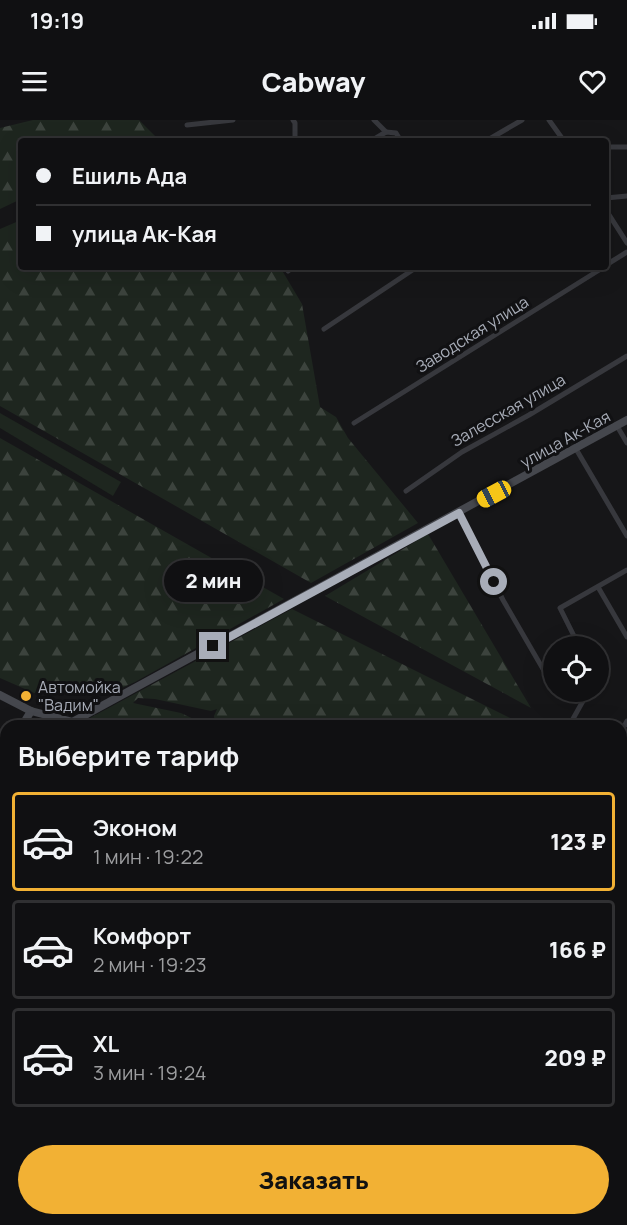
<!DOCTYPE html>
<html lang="ru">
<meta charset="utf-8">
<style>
body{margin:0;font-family:Manrope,sans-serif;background:#1e1e20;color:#f1f3f6;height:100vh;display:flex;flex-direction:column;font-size:22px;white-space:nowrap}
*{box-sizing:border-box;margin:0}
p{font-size:20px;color:#9c9d9f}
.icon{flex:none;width:33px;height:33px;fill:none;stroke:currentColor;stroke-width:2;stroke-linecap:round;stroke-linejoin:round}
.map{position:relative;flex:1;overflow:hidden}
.side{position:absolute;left:0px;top:600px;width:627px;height:506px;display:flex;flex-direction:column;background:#101012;border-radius:18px 18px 0 0;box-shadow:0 6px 24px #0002,0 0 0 2px #303032}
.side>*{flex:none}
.guide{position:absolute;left:18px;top:18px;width:591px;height:132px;border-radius:6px;box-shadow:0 6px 24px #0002,0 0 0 2px #303032;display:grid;align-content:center;height:132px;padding:0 18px;background:#101012}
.fabs{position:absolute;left:543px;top:516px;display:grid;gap:12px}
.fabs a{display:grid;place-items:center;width:66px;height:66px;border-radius:50%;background:#101012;box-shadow:0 6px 24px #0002,0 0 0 2px #303032;font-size:30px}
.end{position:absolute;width:27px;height:27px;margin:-14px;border:8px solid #a8adb8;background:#111;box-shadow:0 0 0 3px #111}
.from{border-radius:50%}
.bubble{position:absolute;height:42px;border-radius:21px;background:#101012;box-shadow:0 6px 24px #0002,0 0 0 2px #303032;font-size:20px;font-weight:800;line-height:42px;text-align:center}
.car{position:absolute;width:18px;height:36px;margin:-18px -9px;border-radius:8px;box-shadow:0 0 4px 2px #0007;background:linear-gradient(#f5c518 24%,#345 0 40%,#f5c518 0 76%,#345 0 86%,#f5c518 0)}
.guide b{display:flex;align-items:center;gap:21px;height:57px;font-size:22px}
.guide b+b{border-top:2px solid #303032}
.guide i{width:15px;height:15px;background:#f1f3f6}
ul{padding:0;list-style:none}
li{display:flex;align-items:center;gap:18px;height:99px;margin:0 12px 9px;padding:0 6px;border:3px solid #303032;border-radius:6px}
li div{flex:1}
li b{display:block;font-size:22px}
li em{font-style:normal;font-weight:800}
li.current{border-color:#f2b134}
li>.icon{width:54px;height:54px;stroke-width:1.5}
h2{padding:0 18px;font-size:27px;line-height:72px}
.cta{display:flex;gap:12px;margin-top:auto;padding:12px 18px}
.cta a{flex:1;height:69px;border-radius:36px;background:#f2b134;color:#111;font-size:24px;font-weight:800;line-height:69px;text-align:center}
.status{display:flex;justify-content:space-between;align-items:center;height:42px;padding:0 30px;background:#101012;direction:ltr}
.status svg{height:16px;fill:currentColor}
header{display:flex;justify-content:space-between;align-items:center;height:78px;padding:0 18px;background:#101012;font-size:27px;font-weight:800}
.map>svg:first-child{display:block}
</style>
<div class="status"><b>19:19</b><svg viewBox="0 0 49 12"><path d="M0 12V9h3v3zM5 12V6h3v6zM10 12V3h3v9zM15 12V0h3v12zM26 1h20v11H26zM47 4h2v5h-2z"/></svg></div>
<header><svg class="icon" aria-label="menu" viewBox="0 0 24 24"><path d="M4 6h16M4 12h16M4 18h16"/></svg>Cabway<svg class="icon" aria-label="heart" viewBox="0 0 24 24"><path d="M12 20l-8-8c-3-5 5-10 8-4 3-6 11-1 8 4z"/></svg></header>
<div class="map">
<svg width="627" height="1105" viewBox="0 0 627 1105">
<defs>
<pattern id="forest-firs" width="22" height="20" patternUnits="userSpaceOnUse" patternTransform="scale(1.5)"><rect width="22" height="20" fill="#1e261f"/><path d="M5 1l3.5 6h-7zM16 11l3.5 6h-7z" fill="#3c433d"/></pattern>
<pattern id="park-dots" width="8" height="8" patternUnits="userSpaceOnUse" patternTransform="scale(1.5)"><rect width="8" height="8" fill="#1e261f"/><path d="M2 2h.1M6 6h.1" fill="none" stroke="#3c433d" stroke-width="1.8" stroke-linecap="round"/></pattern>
</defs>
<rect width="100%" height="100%" fill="#161618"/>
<g fill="#222225">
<polygon points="6,824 6,863 0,859 0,835"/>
<polygon points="2,986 6,989 6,1076 0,1072 0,989"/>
<polygon points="189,1100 228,1100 224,1105 184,1105"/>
<polygon points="286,1100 404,1100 401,1105 295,1105"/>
</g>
<polygon fill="#1e261f" points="0,293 121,362 113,376 0,308"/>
<g fill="url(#forest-firs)" fill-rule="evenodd">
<polygon points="33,0 139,0 156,17 147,21 21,21 21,79 0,89 0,8"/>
<polygon points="21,100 21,147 280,147 302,184 320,287 336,297 348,318 418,403 311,463 0,286 0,109"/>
<polygon points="0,318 284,479 135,562 108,574 79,570 34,573 0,558"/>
<polygon points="428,414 531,588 325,476"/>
<path d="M292,489l234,117 -449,-1zM138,578l17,1 56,12 6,-2 -3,7 1,8h-11l-23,-11 -48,-10z"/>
</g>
<polygon fill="url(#park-dots)" points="6,679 6,741 0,750 0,686"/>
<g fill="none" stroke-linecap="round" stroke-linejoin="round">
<g stroke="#37383d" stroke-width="5">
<polyline points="293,0 295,3 295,21"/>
<polyline points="374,0 386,12"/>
<polyline points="549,0 564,21"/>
<polyline points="187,5 233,0"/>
<polyline points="371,21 386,12 396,13 401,21"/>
<polyline points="486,21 522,0"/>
<polyline points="606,27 627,27"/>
<polyline points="606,78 627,76"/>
<polyline points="606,90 627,123"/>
<polyline points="606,145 627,132"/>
<polyline points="288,151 293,147"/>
<polyline points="324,209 417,147"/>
<polyline points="354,303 604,147"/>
<polyline points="617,306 627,323"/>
<polyline points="576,329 627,416"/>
<polyline points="406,371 462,332 529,295 627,236"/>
<polyline points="459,393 503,480 554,568"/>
<polyline points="598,467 627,517"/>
<polyline points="579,526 560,488 627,450"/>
<polyline points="569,606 588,572"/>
<polyline points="621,612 627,601"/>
<polyline points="621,653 627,656"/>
<polyline points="0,757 6,747"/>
<polyline points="621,770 627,773"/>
<polyline points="621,822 627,823"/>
<polyline points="621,870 627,871"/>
<polyline points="621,914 627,915"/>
<polyline points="621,957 627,958"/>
<polyline points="621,1038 627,1026"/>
<polyline points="621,1070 626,1105"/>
<polyline points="0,1093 6,1085"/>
<polyline points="36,1100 44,1105"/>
<polyline points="485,1100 494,1105"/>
<polyline points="455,1105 458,1100"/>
<polyline points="520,1105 523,1100"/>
<polyline points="578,1105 582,1100"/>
</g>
<g stroke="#45474d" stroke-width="8">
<polyline points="0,575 31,591 73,602"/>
<polyline points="22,606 31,591"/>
<polyline points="65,606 627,300"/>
<polyline points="1,637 6,630"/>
<polyline points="621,708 627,698"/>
<polyline points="0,935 6,939"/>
<polyline points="0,947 6,950"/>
<polyline points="252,1100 261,1105"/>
<polyline points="265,1100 274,1105"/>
<polyline points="226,1105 229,1100"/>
<polyline points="425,1105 429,1100"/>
</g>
</g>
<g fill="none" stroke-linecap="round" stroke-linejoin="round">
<polyline stroke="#a8adb8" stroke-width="8" points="213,526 459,393 494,462"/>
</g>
<circle fill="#f2b134" stroke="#111113" stroke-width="2" cx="26" cy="576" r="6"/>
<g text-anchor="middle" stroke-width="6" stroke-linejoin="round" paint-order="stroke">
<g font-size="16" fill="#a8adb8" stroke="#111113">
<text transform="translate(472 214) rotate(-32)" y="6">Заводская улица</text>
<text transform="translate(508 290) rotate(-30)" y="6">Залесская улица</text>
<text transform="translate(565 319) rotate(-29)" y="6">улица Ак-Кая</text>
</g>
<g font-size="16" fill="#a8adb8" stroke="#111113" text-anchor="start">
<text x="38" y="573">Автомойка<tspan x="38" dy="18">"Вадим"</tspan></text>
</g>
</g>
</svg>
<div class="fabs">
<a><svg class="icon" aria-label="locate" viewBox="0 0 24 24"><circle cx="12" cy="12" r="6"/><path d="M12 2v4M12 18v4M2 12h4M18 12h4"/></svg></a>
</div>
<i class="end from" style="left:494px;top:462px"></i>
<i class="end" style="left:213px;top:526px"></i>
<div class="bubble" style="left:164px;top:440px;width:99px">2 мин</div>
<i class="car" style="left:494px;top:374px;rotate:242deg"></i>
<div class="guide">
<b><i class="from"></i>Ешиль Ада</b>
<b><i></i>улица Ак-Кая</b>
</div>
<section class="side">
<h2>Выберите тариф</h2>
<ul>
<li class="current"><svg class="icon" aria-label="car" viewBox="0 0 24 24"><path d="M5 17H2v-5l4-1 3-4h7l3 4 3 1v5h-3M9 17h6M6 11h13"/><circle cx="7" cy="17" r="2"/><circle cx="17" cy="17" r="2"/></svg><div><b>Эконом</b><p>1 мин · 19:22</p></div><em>123 ₽</em></li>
<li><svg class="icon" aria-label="car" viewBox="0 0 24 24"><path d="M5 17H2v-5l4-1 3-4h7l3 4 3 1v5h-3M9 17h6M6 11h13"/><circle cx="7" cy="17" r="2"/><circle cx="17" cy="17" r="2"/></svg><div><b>Комфорт</b><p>2 мин · 19:23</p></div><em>166 ₽</em></li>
<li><svg class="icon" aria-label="car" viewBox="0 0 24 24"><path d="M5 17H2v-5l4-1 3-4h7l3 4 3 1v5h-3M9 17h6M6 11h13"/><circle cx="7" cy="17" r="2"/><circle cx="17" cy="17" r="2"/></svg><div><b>XL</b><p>3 мин · 19:24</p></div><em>209 ₽</em></li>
</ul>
<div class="cta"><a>Заказать</a></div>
</section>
</div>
